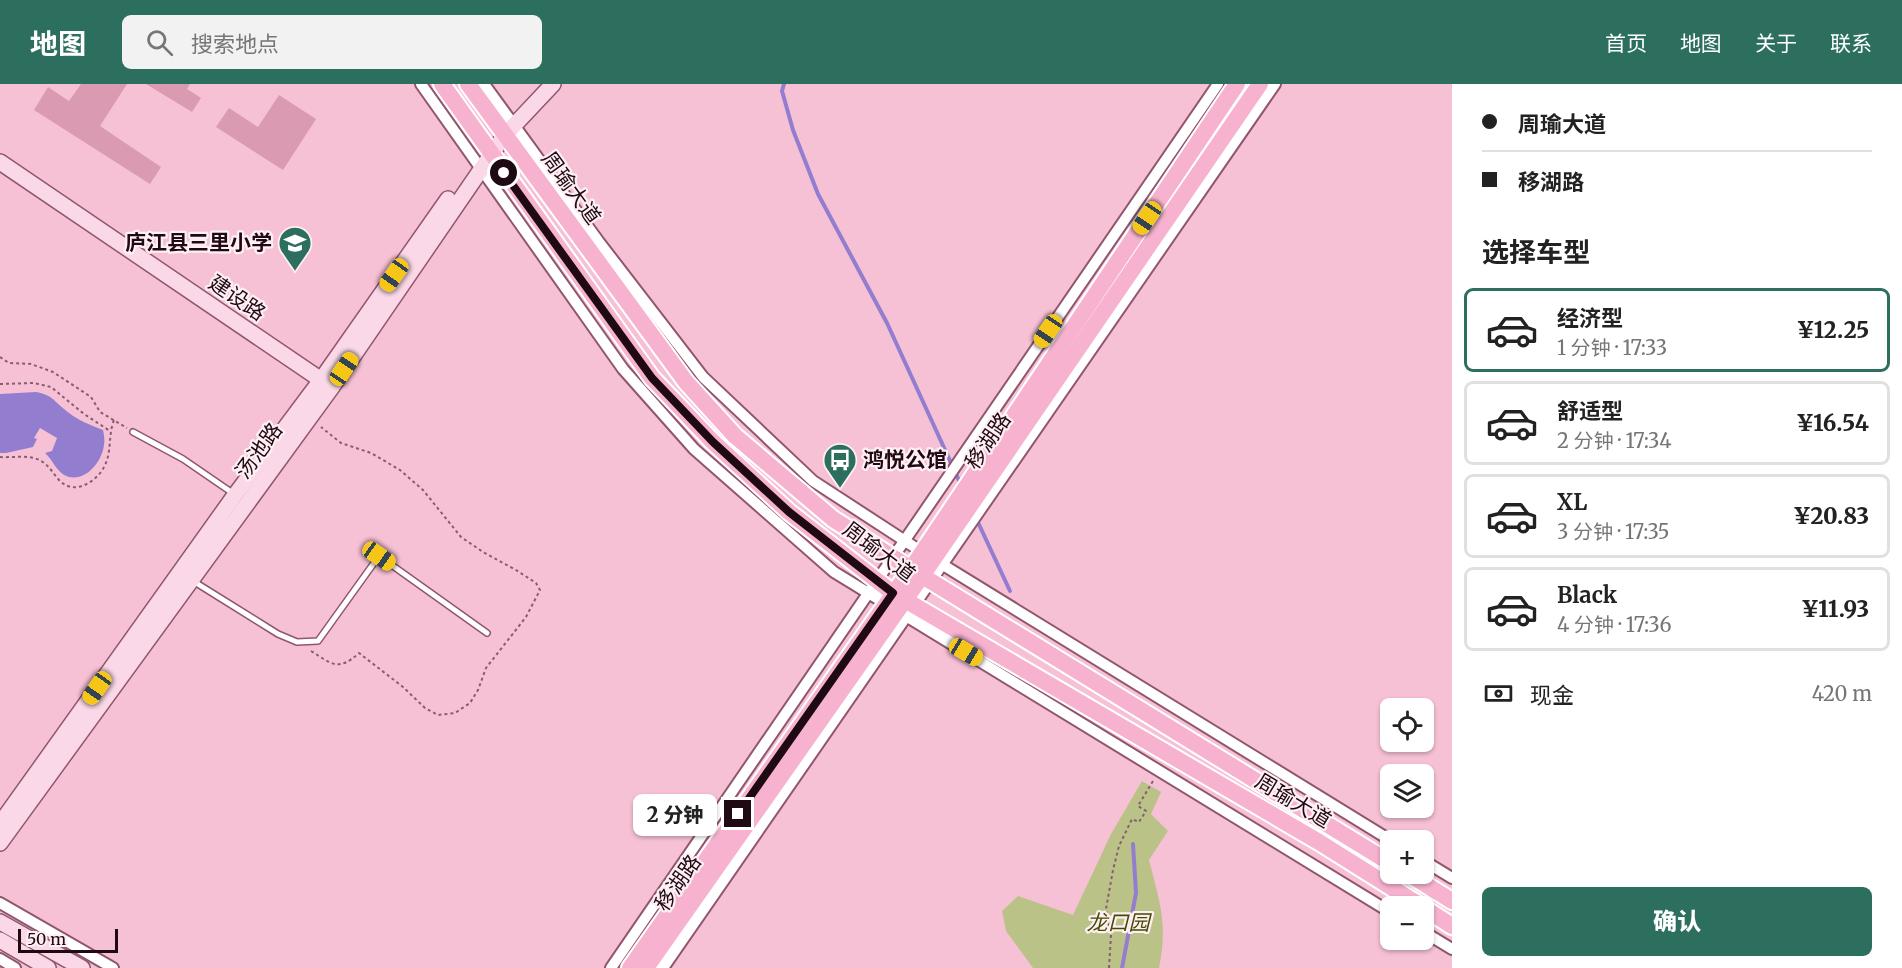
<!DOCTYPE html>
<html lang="zh">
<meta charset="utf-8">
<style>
body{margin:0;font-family:Merriweather,"Noto Sans SC",serif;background:#f2f2f2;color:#222;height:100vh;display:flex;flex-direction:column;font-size:22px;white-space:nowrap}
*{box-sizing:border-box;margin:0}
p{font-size:20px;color:#767676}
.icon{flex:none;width:33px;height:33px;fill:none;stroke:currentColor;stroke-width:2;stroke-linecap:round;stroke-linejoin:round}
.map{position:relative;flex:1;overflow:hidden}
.details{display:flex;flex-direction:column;background:#fff;width:450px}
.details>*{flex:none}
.hud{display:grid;align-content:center;height:132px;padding:0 30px;background:#fff}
.controls{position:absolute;left:1380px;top:614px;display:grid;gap:12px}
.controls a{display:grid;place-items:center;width:54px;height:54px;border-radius:9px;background:#fff;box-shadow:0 2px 4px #0004;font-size:30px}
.scale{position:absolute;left:18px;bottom:15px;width:100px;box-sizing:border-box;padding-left:6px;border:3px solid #1f0912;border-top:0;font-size:16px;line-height:21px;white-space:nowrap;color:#1f0912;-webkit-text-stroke:4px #feeff4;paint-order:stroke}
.end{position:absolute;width:27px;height:27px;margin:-14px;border:8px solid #1f0912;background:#fff;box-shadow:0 0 0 3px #fff}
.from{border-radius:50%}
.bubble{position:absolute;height:42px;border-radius:9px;background:#fff;box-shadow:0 2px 4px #0004;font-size:20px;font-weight:800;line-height:42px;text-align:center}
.car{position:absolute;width:18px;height:36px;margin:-18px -9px;border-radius:8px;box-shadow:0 0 4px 2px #0007;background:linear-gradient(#f5c518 24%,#345 0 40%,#f5c518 0 76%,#345 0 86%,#f5c518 0)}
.hud b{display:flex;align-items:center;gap:21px;height:57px;font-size:22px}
.hud b+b{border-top:2px solid #e0e0e0}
.hud i{width:15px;height:15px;background:#222}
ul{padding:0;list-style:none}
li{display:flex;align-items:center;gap:18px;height:84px;margin:0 12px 9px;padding:0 18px;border:3px solid #e0e0e0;border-radius:9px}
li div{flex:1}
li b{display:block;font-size:22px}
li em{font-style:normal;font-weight:800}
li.selected{border-color:#2d6f5f}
li>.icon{width:54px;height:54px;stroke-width:1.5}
h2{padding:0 30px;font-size:27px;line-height:72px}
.pay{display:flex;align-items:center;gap:15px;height:66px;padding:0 30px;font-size:22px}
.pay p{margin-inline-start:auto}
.button{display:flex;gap:12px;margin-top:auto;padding:12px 30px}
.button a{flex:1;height:69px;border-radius:9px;background:#2d6f5f;color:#fff;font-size:24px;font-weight:800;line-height:69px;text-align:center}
header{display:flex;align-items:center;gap:36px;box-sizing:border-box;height:84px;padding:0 30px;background:#2d6f5f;color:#fff}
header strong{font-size:28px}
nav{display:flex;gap:33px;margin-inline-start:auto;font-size:21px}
.search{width:420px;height:54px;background:#f2f2f2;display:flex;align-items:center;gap:15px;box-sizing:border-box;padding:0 21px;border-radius:9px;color:#767676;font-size:22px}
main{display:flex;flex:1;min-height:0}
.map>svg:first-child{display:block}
</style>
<header>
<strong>地图</strong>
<div class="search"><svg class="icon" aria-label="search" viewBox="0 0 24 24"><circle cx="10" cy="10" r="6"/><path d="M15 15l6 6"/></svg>搜索地点</div>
<nav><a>首页</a><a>地图</a><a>关于</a><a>联系</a></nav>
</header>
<main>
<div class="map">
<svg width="1452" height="884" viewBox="0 0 1452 884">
<rect width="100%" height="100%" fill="#f7c1d5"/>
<path fill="#bac287" d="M1142,697l19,11 -10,22 17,17 -19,29c11,43 19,64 10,108h-126l-27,-37 -4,-20 16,-15 55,19 38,-81z"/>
<path fill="#937dcf" d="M36,308c16,3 17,8 28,17 11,10 26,16 39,21 1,5 2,10 1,15 -2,18 -21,40 -40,30 -8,-5 -12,-16 -19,-22l7,-2 5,-13 -17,-10 -6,10 3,1 -4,8 -27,6h-6v-59z"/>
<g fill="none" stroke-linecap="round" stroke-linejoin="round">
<g stroke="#937dcf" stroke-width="4">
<polyline points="784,0 782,7 793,46 818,110 887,239 962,403"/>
<polyline points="976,434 1010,507"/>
<polyline points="1122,884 1136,809 1133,760"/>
</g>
</g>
<g fill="#da9ab2">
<polygon points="81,0 127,0 100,42 161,83 150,100 34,26 48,3 69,17"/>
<polygon points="146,0 190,0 187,5 201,14 192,28"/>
<polygon points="279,11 316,35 283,86 216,43 229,24 258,43"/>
</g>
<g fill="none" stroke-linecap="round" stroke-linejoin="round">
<g stroke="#90566d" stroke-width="8">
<g id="lane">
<polyline points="133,348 183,375 234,410"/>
<polyline points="193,497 278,550 297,558 318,557 379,472 487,549"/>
</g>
</g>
<g stroke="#90566d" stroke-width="14">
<g id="street">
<polyline points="421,0 623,285 694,365 834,488 1390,828"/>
<polyline points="484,0 599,158 703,293 813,397 922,468 1390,756"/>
<polyline points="1424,777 1452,794"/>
<polyline points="0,819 113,884"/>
<polyline points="1424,848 1452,865"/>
<polyline points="0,875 15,884"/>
<polyline points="611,884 1218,0"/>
<polyline points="663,884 1275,0"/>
</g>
</g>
<g stroke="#90566d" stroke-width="18">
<g id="secondary">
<polyline points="0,78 330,302"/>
<polyline points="0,740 235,411 321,296 448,115"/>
<polyline points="0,759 332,303 504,52 553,0"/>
<polyline points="0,838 82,884"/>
<polyline points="0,856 48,884"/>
</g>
</g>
<g stroke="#fff" stroke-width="20">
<g id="primary">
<polyline points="442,0 652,294 713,358 789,428 893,509 1319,758 1421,822"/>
<polyline points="468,0 686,298 735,352 833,435 911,485 1390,779"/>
<polyline points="1407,789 1452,817"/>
<polyline points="1424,824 1452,842"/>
<polyline points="630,884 911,485 1237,0"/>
<polyline points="646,884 922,492 1260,0"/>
</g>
</g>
<g stroke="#845f6d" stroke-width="2" stroke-dasharray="3 3" stroke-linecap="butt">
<polyline points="0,273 9,279 31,280 53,288 91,313 100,328 127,344"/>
<polyline points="0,300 34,299 51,303 84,330 110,347"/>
<path d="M0,373c13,1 30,-3 41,4 8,4 13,14 19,20 15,15 38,0 45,-16 7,-15 3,-30 9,-45"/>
<path d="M311,567c21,13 27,21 48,2l44,34 22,21 13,7 17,-2 15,-10 8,-13 8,-22 40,-51 14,-27 -4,-7 -20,-13 -33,-18 -22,-15 -38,-47 -23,-20 -29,-17 -30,-10 -20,-16"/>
<polyline points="1109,884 1111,851 1106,825 1113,786 1119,762 1132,735 1139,738 1146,727 1138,722 1153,697"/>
</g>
<use href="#lane" stroke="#fff" stroke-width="5"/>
<use href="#street" stroke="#fff" stroke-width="10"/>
<use href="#secondary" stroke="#fbd8e7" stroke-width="15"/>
<use href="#primary" stroke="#f7b2cf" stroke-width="16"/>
</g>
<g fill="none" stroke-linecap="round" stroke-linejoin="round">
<polyline stroke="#1f0912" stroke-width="8" points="504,89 652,294 713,358 789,428 893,509 738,730"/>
</g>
<defs>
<g id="school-pin" transform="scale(1.725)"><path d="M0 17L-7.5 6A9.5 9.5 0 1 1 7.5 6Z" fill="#2d6f5f" stroke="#feeff4"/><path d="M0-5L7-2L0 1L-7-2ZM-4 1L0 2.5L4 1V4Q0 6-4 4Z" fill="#fff"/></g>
<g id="bus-pin" transform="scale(1.725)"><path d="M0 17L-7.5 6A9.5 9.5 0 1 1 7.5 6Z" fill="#2d6f5f" stroke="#feeff4"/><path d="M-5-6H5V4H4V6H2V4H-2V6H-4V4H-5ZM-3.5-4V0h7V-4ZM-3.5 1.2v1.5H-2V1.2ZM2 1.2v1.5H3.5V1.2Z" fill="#fff"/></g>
</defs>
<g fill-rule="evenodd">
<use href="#school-pin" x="295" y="159"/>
<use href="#bus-pin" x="840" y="376"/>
</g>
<g text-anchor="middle" stroke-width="4.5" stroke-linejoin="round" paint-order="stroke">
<g font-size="21" fill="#1f0912" stroke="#feeff4">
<text transform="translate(571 104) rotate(54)" y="7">周瑜大道</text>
<text transform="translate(237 214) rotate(34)" y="7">建设路</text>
<text transform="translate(988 357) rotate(-56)" y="7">移湖路</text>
<text transform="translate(259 367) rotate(-54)" y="7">汤池路</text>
<text transform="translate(879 468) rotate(37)" y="7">周瑜大道</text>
<text transform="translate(1293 717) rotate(31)" y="7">周瑜大道</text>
<text transform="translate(678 799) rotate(-55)" y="7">移湖路</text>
</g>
<g font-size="21" font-weight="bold" fill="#1f0912" stroke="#feeff4" text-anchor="end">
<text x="272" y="166">庐江县三里小学</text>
<text x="863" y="383" text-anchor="start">鸿悦公馆</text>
</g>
<g font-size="21" font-style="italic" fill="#454c00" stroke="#feeff4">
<text x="1118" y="846">龙口园</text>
</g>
</g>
</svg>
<div class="controls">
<a><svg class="icon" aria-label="locate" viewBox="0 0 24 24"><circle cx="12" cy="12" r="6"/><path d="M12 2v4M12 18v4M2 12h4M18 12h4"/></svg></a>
<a><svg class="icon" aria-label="layers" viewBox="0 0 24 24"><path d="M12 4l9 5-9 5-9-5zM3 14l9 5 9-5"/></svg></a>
<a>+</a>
<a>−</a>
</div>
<div class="scale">50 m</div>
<i class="end from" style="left:504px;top:89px"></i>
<i class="end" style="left:738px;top:730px"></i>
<div class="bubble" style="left:633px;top:710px;width:84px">2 分钟</div>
<i class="car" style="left:1147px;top:134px;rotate:214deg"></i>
<i class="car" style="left:394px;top:191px;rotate:215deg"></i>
<i class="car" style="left:1048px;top:247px;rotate:214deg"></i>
<i class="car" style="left:344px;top:285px;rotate:34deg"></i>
<i class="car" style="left:379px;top:472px;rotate:125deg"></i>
<i class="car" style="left:966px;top:568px;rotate:121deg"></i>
<i class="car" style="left:97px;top:604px;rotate:215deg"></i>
</div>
<section class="details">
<div class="hud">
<b><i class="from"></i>周瑜大道</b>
<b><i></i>移湖路</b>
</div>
<h2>选择车型</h2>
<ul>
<li class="selected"><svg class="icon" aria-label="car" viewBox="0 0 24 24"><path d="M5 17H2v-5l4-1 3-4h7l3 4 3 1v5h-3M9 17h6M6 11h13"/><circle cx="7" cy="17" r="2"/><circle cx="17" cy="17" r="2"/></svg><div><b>经济型</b><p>1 分钟 · 17:33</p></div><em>¥12.25</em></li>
<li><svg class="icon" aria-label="car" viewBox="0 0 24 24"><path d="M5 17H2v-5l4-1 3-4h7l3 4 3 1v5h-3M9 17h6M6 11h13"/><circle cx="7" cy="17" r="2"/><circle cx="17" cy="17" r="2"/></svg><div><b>舒适型</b><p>2 分钟 · 17:34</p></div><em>¥16.54</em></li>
<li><svg class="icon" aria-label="car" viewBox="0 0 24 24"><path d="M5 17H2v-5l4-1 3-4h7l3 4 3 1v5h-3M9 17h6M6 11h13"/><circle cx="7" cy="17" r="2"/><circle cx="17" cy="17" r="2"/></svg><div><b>XL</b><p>3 分钟 · 17:35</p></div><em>¥20.83</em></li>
<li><svg class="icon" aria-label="car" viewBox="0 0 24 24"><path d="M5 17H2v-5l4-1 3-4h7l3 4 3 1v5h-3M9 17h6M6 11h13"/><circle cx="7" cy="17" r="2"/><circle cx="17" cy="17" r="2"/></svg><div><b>Black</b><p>4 分钟 · 17:36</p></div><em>¥11.93</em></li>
</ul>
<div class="pay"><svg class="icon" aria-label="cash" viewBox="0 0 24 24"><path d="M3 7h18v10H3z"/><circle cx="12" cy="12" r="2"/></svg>现金<p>420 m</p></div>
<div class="button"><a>确认</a></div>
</section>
</main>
